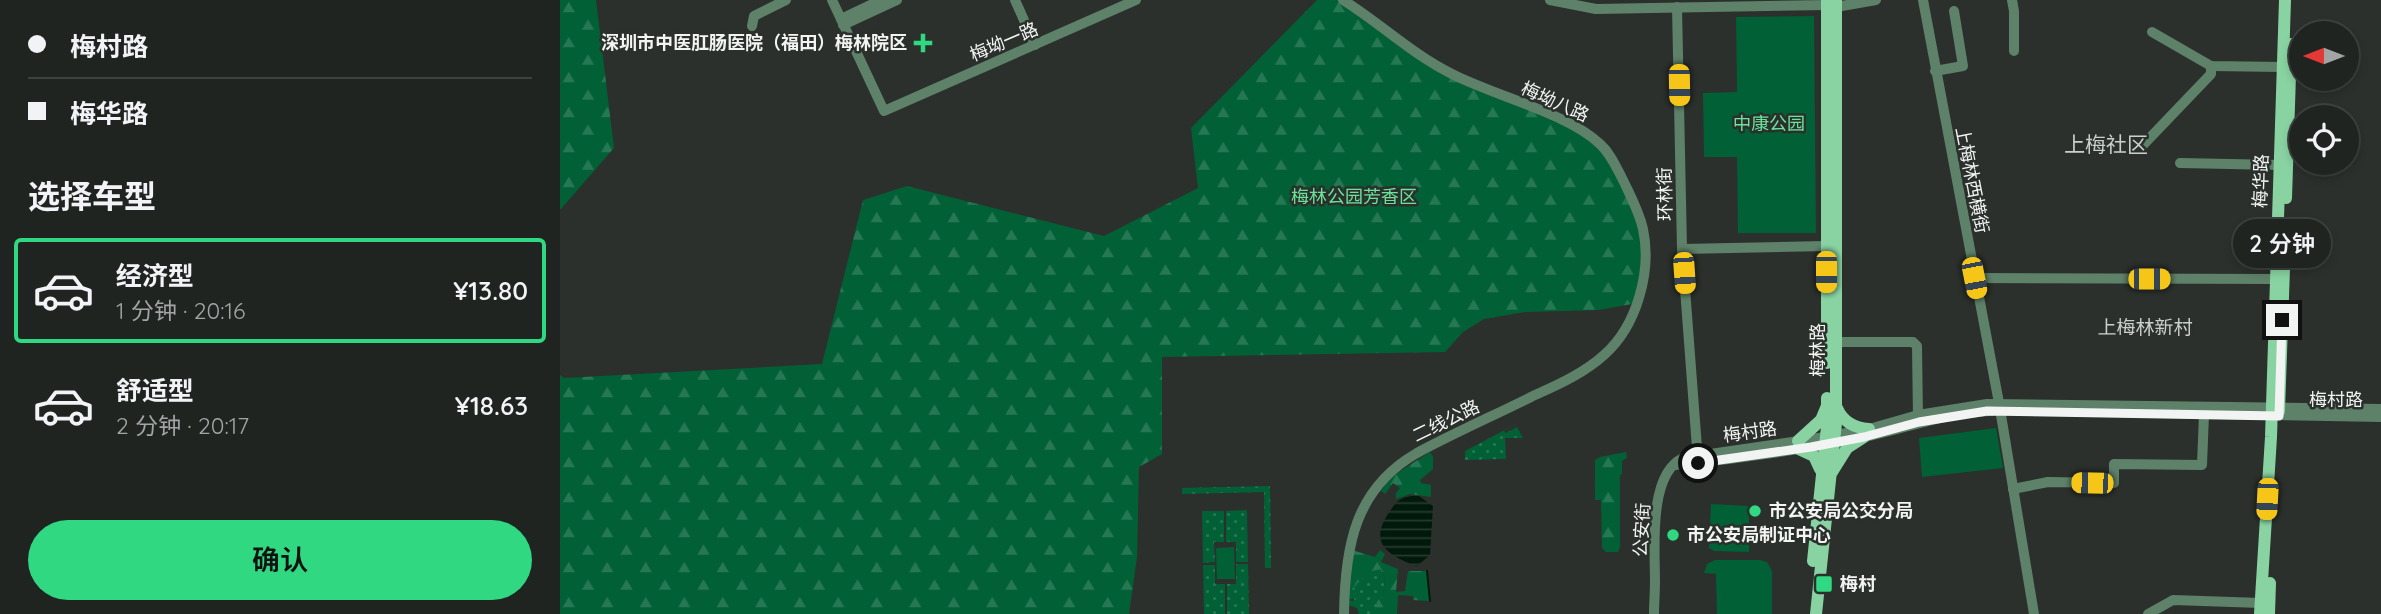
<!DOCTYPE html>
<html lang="zh">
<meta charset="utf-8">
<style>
body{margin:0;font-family:Quicksand,"Noto Sans SC",sans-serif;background:#2d302e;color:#f1f3f6;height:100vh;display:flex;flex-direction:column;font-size:26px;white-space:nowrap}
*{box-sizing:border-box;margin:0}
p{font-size:23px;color:#a2a4a5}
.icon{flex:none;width:38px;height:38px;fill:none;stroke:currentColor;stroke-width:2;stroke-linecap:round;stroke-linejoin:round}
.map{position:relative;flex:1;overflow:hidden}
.side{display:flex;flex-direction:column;background:#202421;width:560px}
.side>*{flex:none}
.guide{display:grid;align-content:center;height:154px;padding:0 28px;background:#202421}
.needle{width:46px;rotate:270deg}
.controls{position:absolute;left:1729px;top:21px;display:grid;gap:14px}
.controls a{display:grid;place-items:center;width:70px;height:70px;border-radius:50%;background:#202421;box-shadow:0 4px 10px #0003,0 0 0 2px #3d413f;font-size:35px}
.end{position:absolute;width:32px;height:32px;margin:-16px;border:9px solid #f1f4f2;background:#111;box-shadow:0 0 0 4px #111}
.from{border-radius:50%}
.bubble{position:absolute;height:49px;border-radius:24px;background:#202421;box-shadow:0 4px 10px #0003,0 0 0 2px #3d413f;font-size:23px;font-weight:600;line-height:49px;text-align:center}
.car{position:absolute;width:21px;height:42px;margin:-21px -10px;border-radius:9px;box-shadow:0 0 5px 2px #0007;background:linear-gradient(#f5c518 24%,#345 0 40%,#f5c518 0 76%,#345 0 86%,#f5c518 0)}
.guide b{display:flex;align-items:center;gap:24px;height:66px;font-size:26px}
.guide b+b{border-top:2px solid #3d413f}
.guide i{width:18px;height:18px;background:#f1f3f6}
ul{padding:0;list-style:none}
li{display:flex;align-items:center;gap:21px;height:105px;margin:0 14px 10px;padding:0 14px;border:4px solid transparent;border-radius:7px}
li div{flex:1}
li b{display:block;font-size:26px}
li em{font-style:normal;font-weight:600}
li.active{border-color:#31d882}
li>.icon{width:63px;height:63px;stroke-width:1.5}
h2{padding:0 28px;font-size:32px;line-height:84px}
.primary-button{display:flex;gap:14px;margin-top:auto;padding:14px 28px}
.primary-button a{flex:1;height:80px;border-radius:42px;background:#31d882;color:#111;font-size:28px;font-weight:600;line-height:80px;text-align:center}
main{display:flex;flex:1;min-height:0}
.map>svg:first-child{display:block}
</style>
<main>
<section class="side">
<div class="guide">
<b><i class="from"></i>梅村路</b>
<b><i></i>梅华路</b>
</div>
<h2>选择车型</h2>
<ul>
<li class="active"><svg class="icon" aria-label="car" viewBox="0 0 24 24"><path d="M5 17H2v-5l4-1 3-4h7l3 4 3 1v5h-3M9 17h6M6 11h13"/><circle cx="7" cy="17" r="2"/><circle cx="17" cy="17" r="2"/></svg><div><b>经济型</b><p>1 分钟 · 20:16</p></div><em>¥13.80</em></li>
<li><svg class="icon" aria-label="car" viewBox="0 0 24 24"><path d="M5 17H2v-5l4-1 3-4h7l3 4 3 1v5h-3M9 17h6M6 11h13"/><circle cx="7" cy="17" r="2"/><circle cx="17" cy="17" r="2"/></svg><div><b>舒适型</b><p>2 分钟 · 20:17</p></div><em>¥18.63</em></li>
</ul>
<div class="primary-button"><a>确认</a></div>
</section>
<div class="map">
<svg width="1821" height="614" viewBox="0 0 1821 614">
<defs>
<pattern id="grass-dots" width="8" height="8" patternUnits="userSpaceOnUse" patternTransform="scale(1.75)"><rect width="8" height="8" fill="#016035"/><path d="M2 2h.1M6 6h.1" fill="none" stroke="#267753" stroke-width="1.8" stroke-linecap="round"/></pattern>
<pattern id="forest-firs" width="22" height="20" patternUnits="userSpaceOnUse" patternTransform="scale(1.75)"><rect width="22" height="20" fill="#016035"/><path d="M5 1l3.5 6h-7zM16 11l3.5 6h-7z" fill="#267753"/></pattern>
<pattern id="water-rules" width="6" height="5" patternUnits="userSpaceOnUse" patternTransform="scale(1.75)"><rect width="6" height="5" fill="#00190a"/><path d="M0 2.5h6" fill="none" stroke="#263b2e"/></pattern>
</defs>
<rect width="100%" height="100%" fill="#2b302c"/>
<g fill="url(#grass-dots)">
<polygon points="958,423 944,431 946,433 957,427 963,438 945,438 946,459 905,460 905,451"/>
<polygon points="710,486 711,568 705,568 704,492 622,494 622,488"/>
<polygon points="687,510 688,562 676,562 676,542 666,542 666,511"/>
<polygon points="642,511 664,511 664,542 654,542 655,562 643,563"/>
<polygon points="676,564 688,564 689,614 667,614 667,584 676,584"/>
<polygon points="643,565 655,565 655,584 665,584 665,614 644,614"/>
<polygon points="811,570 822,570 825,580 821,614 799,614 797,608 788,605 788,600 794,601 794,586"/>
</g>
<g fill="url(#forest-firs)">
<polygon points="0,0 36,0 54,148 0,210"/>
<polygon points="757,0 783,0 867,60 991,116 1042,146 1080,219 1083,281 1072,304 1039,310 965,312 924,319 903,332 885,352 602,357 602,454 579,467 577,557 569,614 0,614 0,375 4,378 262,364 303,200 347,186 544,236 638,188 631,128"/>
<polygon points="870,452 873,457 873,469 860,480 861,483 871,485 871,497 850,494 836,499 836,493 840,488 833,483 825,494 821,491 831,477"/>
<polygon points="1066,452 1067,458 1062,461 1062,474 1060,475 1060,547 1058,552 1046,552 1042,548 1041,500 1035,500 1035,460 1040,457"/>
<path d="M792,550l23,7 5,-7 5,4 -4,8 17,7 -2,23 9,-1 3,-20h19l2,30 -16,-1v-4l-15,-1 -1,19h-16v-3l-6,-4 3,-7 5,-3 2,-17 -3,-10c-14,-2 -18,9 -28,16l3,12 -9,2z"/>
</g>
<g fill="#016035">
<polygon points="1254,16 1256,233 1178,233 1177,157 1144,157 1143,93 1177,92 1176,17"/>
<polygon points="1436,428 1443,468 1362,477 1359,438"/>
<polygon points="1151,504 1189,506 1189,552 1154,551 1149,548"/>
<polygon points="674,547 675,579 657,579 656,548"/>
<polygon points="1155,560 1200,560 1207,562 1212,571 1212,614 1157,614 1156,574 1144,573 1147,564"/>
</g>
<path fill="url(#water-rules)" d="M852,496h7l14,10 -3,49 -13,11c-31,-11 -49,-24 -27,-55 7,-10 9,-13 22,-15z"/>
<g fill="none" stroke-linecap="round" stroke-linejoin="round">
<polyline stroke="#00190a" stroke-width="2" points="867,571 870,601"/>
<g stroke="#5e8169" stroke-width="10">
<polyline points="272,0 324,111 576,0"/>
<polyline points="455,0 475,45"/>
<path d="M783,0c37,23 70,55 109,74 43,22 115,39 148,70 11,10 16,23 23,36 7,15 16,31 20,49 9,42 -6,97 -39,126 -21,19 -47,30 -73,42 -38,19 -77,36 -114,56 -63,36 -72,95 -73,161"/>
<polyline points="990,0 1036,9 1267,5"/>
<polyline points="1363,0 1439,403 1474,614"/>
<polyline points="1452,0 1454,11 1454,51"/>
<polyline points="1117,7 1122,249 1138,461"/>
<polyline points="1276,7 1316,0"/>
<polyline points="281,19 321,0"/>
<polyline points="283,25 337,0"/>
<polyline points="192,26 194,16 226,0"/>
<polyline points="1592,32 1651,66 1722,67"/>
<polyline points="1375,71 1403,66 1394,11"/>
<polyline points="1584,144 1651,74 1651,66"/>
<polyline points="1620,163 1719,165"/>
<polyline points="1122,249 1266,246"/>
<polyline points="1414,278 1715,279"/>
<polyline points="1275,342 1353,342 1357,346 1358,419"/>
<polyline points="1407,413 1440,410 1821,417"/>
<path d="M1115,465c62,-6 124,-15 185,-27 30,-6 59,-16 89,-22"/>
<polyline points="1453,489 1488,482 1554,483 1554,464 1642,465 1644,414"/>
<path d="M1094,614c0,-11 1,-21 1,-33 0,-32 -7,-107 28,-123l130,-19 56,-10 49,-14 69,-11 394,5"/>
<polyline points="1588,614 1613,600 1701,603"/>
</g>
<g stroke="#89d3a2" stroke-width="12">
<polyline points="1267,0 1267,363"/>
<polyline points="1726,198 1731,44"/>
<path d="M1277,408c6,14 17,20 32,21"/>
<polyline points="1719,411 1724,268"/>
<polyline points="1238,441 1261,420 1266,408"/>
<polyline points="1239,449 1254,456 1260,469"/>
<polyline points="1272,472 1287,448 1304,437"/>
<polyline points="1253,561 1267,427 1267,398"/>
<polyline points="1256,614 1276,423 1276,0"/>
<polyline points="1700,614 1711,437 1725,0"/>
<polyline points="1709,614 1710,583"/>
</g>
</g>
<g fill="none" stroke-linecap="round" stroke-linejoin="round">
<polyline stroke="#f1f4f2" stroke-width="9" points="1138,463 1251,447 1304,437 1359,422 1427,411 1719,416 1722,320"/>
</g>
<g fill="#31d882" stroke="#2b302c" stroke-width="2.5">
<path d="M359.5 32.5h7v7h7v7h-7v7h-7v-7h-7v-7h7z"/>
<circle cx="1195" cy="511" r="7"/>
<circle cx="1113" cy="535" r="7"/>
<rect x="1255" y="575" width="18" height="18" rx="3.5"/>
</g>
<g text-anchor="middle" stroke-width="5" stroke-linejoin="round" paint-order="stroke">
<g font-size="18" fill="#f1f4f2" stroke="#2b302c">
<text transform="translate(444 42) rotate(-23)" y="6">梅坳一路</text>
<text transform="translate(995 102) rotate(24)" y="6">梅坳八路</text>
<text transform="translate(1412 180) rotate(79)" y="6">上梅林西横街</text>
<text transform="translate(1701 181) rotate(-88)" y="6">梅华路</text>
<text transform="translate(1105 194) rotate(-91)" y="6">环林街</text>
<text transform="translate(1258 350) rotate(-90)" y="6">梅林路</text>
<text x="1776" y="406">梅村路</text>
<text transform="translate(886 421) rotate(-26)" y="6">二线公路</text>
<text transform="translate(1190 432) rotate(-8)" y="6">梅村路</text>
<text transform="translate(1082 530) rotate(-87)" y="6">公安街</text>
</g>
<g font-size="18" font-weight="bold" fill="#f1f4f2" stroke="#2b302c" text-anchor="start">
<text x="347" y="49" text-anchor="end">深圳市中医肛肠医院（福田）梅林院区</text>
<text x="1209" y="517">市公安局公交分局</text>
<text x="1127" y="541">市公安局制证中心</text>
<text x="1280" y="590">梅村</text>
</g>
<g font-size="18" fill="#6ae29a" stroke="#2b302c">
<text x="1209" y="130">中康公园</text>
<text x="794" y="203">梅林公园芳香区</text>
</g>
<g font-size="19" fill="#c9cfca" stroke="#2b302c">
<text x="1585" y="334">上梅林新村</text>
</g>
<g font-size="21" fill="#c9cfca" stroke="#2b302c">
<text x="1546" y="152">上梅社区</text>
</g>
</g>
</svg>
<div class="controls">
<a><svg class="needle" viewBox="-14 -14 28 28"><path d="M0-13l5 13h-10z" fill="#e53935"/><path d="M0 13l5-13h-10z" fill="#a2a4a5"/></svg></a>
<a><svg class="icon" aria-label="locate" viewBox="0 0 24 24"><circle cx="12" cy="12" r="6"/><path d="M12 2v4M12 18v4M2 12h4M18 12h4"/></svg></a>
</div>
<i class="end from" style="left:1138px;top:463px"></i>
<i class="end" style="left:1722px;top:320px"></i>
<div class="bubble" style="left:1673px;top:219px;width:98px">2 分钟</div>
<i class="car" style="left:1119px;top:85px;rotate:179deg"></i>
<i class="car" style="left:1266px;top:272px;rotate:180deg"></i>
<i class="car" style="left:1124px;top:273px;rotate:176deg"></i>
<i class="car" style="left:1414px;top:278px;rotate:169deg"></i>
<i class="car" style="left:1589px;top:279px;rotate:90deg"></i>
<i class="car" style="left:1532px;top:483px;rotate:271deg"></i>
<i class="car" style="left:1707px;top:499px;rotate:183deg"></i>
</div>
</main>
